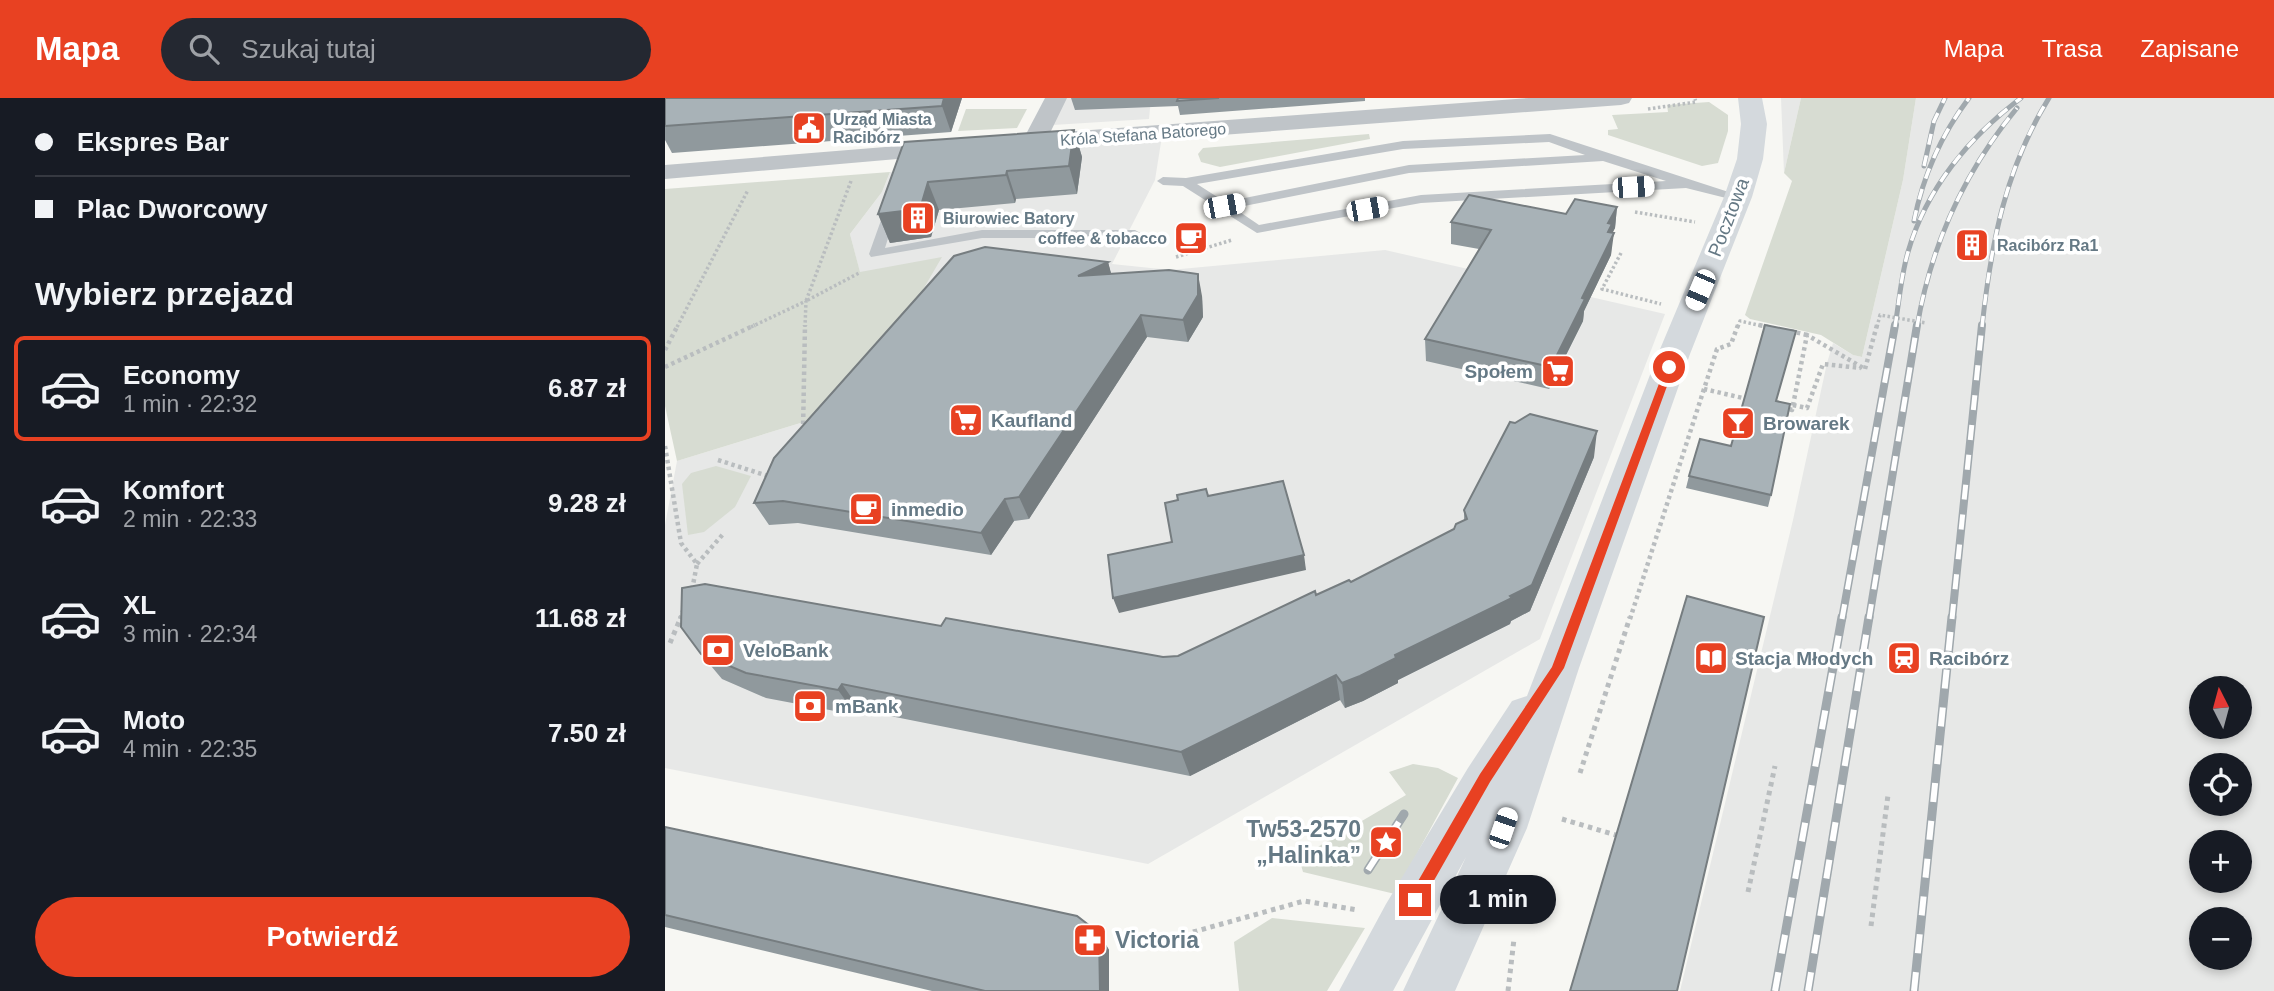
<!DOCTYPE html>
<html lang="pl">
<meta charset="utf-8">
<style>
body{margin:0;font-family:Helvetica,sans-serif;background:#242831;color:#f1f3f6;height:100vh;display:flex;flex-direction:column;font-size:26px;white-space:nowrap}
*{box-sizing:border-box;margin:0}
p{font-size:23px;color:#9ea1a6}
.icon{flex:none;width:38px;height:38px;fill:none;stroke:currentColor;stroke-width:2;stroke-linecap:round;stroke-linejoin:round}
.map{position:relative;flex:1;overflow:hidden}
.sheet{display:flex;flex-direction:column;background:#171b24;width:665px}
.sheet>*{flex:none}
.guide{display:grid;align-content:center;height:154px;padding:0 35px;background:#171b24}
.needle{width:46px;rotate:354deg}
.controls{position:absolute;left:1524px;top:578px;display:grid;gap:14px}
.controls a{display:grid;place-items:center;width:63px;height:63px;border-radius:50%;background:#171b24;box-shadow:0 4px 10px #0003;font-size:35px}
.end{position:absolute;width:32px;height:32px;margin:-16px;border:9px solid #e84122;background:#fff;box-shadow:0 0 0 4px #fff}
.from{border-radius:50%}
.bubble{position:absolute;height:49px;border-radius:24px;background:#171b24;box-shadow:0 4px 10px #0003;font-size:23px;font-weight:700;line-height:49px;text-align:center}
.car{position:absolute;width:21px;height:42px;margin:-21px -10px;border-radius:9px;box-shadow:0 0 5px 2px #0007;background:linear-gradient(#fff 24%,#345 0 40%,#fff 0 76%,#345 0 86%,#fff 0)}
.guide b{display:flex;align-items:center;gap:24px;height:66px;font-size:26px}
.guide b+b{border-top:2px solid #363941}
.guide i{width:18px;height:18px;background:#f1f3f6}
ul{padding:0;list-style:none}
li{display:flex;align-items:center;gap:21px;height:105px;margin:0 14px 10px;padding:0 21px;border:4px solid transparent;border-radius:10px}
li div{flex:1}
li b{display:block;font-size:26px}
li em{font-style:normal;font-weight:700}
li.on{border-color:#e84122}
li>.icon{width:63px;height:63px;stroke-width:1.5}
h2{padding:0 35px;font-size:32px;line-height:84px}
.button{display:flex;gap:14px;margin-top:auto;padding:14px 35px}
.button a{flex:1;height:80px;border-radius:42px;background:#e84122;color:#fff;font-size:28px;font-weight:700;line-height:80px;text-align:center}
header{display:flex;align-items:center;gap:42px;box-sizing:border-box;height:98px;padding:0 35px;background:#e84122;color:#fff}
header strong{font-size:33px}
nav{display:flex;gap:38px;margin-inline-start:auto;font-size:24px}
.search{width:490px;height:63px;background:#242831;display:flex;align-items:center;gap:18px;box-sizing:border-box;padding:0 24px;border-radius:38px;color:#9ea1a6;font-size:26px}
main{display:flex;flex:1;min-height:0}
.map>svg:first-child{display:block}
</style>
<header>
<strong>Mapa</strong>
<div class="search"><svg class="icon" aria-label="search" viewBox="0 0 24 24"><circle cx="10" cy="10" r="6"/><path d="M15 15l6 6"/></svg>Szukaj tutaj</div>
<nav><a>Mapa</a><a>Trasa</a><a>Zapisane</a></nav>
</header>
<main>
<section class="sheet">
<div class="guide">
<b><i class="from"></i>Ekspres Bar</b>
<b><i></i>Plac Dworcowy</b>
</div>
<h2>Wybierz przejazd</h2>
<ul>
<li class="on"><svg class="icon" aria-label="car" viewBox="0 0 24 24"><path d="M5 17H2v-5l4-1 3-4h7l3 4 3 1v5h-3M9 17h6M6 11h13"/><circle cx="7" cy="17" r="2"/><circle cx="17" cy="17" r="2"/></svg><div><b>Economy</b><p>1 min · 22:32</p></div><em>6.87 zł</em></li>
<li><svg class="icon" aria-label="car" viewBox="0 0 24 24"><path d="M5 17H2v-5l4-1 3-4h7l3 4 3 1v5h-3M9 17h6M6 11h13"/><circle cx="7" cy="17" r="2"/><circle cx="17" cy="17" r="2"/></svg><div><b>Komfort</b><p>2 min · 22:33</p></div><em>9.28 zł</em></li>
<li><svg class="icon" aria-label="car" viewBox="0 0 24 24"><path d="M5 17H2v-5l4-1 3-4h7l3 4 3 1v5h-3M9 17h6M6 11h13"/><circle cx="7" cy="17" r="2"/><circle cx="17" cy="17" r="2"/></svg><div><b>XL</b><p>3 min · 22:34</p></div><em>11.68 zł</em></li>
<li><svg class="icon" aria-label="car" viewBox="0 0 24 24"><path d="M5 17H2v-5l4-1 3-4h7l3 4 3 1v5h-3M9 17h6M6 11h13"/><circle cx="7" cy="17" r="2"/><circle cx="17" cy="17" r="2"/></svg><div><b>Moto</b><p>4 min · 22:35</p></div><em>7.50 zł</em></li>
</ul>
<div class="button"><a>Potwierdź</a></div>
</section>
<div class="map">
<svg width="1609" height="893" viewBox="0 0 1609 893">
<rect width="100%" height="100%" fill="#f7f7f3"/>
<g fill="#e7e8e7" fill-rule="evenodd">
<polygon points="401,0 486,0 484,21 388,27"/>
<polygon points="1116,0 1136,0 1119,75"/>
<path d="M1251,0h358v893h-594l113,-471 34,-157 6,-20 20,12 9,2 41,-177zM1536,590h39v38h-39zM1536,667h39v38h-39zM1536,744h39v38h-39zM1536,821h39v38h-39z"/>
<polygon points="497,38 490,82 447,166 505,172 720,152 1000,216 875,541 483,766 0,670 0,427 12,363 142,323 195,175 185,136 217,94 225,74 407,55 409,48"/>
</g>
<g fill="#d7dcd2">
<polygon points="1136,0 1251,0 1238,82 1197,259 1188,257 1156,237 1085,221 1080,217 1127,83 1119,75"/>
<polygon points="1044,4 1063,17 1063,33 1053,65 1037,68 943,37 943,32 953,31 947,17 1003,14 1002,7"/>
<polygon points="301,11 362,11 352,30 293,33"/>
<polygon points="704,36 705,41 555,69 536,64 533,56 538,50"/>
<polygon points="225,74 217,94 185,136 195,174 277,159 249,207 142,323 12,363 0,308 0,91"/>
<polygon points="51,368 86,378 70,409 39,434 23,437 17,386 26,375"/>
<polygon points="748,666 773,670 793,680 730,796 638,774 634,760 741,697 724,674"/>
<polygon points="607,820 700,830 662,893 574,893 569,844"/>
</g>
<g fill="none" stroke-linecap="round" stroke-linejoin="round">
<g stroke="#b9bdbf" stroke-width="3.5" stroke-dasharray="2.5 2.5" stroke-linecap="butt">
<polyline points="983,11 1031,4 1030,1"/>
<polyline points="186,83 141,203 194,175"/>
<polyline points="970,114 1030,124"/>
<polyline points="956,155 937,191 996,206"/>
<polyline points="511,159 567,142"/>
<polyline points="12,229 83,92"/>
<polyline points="86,229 141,203 140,229"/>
<polyline points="1073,229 1075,223 1102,229"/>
<polyline points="1212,229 1215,217 1261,225"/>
</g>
<g stroke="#b9bdbf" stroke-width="4.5" stroke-dasharray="3.5 3.5" stroke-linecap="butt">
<polyline points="1073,227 1066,246 1052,251 1039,291 1082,301"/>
<polyline points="1094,227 1103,229"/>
<polyline points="1125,233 1142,237"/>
<polyline points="0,252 13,227"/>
<polyline points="0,269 90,227"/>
<polyline points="1200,271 1212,227"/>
<polyline points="1128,307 1142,310 1158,266 1196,270"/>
<polyline points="1118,309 1127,312 1142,237 1200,271"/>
<polyline points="138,333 140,227"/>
<polyline points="0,348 16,445 32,466 27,492"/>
<polyline points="53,362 106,379"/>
<polyline points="32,466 59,435"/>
<polyline points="15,521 18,513"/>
<polyline points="965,521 1039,291"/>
</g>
<g stroke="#b9bdbf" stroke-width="5" stroke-dasharray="4.5 4.5" stroke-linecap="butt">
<polyline points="5,545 16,519"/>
<polyline points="915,675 965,519"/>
<polyline points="897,721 954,738"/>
<polyline points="1083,794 1110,668"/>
<polyline points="1206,828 1223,697"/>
<polyline points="528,834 639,803 693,812"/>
<polyline points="843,893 849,841"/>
</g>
<g fill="#bfc4c8" fill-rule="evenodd">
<path d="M885,36l194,63 -6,4 -52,-13 -265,15 -164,30 -74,-47 -20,-1 -6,-4 6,-4 23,1 217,-37zM884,44l36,13 -176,10 -184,37 -28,-18 206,-35zM938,63l63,20 -245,14 -162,30 -25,-17 175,-35z"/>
<polygon points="226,107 232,111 220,150 317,132 470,132 477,136 470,140 317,140 206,159 204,156 220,111"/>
</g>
<g fill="#bfc4c8" fill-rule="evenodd">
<polygon points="380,0 402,0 385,35 864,0 967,0 964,5 956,7 369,51 358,49 354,44 360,38"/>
<polygon points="282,44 290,46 294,51 290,56 0,81 0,67"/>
</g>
<polygon fill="#d4d9dd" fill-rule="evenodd" points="1073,0 1097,0 1102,26 1098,61 1087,99 1025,256 914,570 862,730 790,893 738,893 801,759 728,893 674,893 721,806 803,670 847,603 862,598 993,256 1059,99 1072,61 1076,26"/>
<g stroke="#a0a8ad" stroke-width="5">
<g id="rail-far2">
<polyline points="1259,68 1269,23 1280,0"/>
<path d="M1249,123c9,-45 27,-86 55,-123"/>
<path d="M1230,229c4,-25 6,-51 13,-75 18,-63 61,-115 113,-154"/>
<path d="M1252,229c14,-82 47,-155 100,-219"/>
<path d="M1317,229c9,-83 23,-158 67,-229"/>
</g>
</g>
<g stroke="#a0a8ad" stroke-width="8">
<g id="rail-far1">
<polyline points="1177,521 1230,227"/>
<polyline points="1204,521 1252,227"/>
<polyline points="1287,521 1317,227"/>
</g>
</g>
<g stroke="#a0a8ad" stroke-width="9">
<g id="rail">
<polyline points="703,772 739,716"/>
<polyline points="1110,893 1177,519"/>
<polyline points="1143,893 1204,519"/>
<polyline points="1249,893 1287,519"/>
</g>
</g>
<use href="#rail-far2" stroke="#fff" stroke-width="3.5" stroke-dasharray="11" stroke-linecap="butt"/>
<use href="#rail-far1" stroke="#fff" stroke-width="5" stroke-dasharray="15" stroke-linecap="butt"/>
<use href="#rail" stroke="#fff" stroke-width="6" stroke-dasharray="19" stroke-linecap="butt"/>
</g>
<g fill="#90999d">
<polygon points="0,0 297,0 286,34 7,55 0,42"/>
<polygon points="406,0 700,0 700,3 515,17 513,8 410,12"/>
<polygon points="409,32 417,59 412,96 351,101 350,105 274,112 266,139 225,145 213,116 239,44"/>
<polygon points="952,109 950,130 947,135 946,157 919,213 918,223 884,291 761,263 760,241 814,151 786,146 786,124 901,116"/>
<polygon points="443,164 446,176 537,198 538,219 523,244 482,239 364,421 349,423 326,457 133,425 104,427 89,405"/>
<polygon points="1111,303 1106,397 1103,409 1021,390 1024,378 1066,348"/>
<polygon points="929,359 865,513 846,523 845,526 733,582 733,585 698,603 680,610 675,602 525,678 195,612 191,617 101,600 57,581 36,556 276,528 498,559 513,558 651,497 686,484 789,431 799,423 799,412"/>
<polygon points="0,729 434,835 444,852 444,893 267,893 0,829"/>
</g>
<g fill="#767d80">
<polygon points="279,0 297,0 286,34 277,8"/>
<polygon points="409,32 417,59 412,96 404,68"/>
<polygon points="342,73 351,101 350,105 341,77"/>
<polygon points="263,84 274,112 266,139 225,145 213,116"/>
<polygon points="952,109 950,130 946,138 949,135 946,157 919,213 918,223 884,291 886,269 943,125"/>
<polygon points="443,164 449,186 413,178"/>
<polygon points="533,176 537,198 538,219 523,244 518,222"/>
<polygon points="476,217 482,239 364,421 354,399"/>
<polygon points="932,333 929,359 865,513 846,523 845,526 733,582 733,585 698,603 680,610 677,585 730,557"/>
<polygon points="340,401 349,423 326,457 316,435"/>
<polygon points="639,457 641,472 454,515 448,500"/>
<polygon points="671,577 675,602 525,678 516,654"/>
<polygon points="177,586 195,612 191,617 173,592"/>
<polygon points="434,835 444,852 444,893 435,893"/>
</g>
<g fill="#a8b2b7" stroke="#767d80" stroke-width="2">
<polygon points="0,0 279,0 277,8 0,28"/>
<polygon points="513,0 554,0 512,3"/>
<polygon points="409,32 404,68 342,73 341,77 263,84 255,111 213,116 239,44"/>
<polygon points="804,97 901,116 910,101 952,109 943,125 947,126 943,134 949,135 917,200 920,201 886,269 760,241 826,132 786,124"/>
<polygon points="320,149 443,164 413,178 504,172 533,176 533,197 518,222 476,217 354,399 340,401 316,435 118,403 89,405 109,360 289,158"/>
<polygon points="1100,227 1131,233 1111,303 1125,306 1106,397 1024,378 1035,341 1066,348"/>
<polygon points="865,316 932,333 867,487 845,498 847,500 730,557 731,560 695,578 677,585 671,577 516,654 177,586 173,592 81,575 36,556 16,529 17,490 40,486 276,528 281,520 498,559 513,558 650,493 651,497 684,482 686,484 789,431 791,426 802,421 799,412 845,324 850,325"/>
<polygon points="618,383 639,457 448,500 443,457 507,444 500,405 513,402 512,397 541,391 543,398"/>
<polygon points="1022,498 1099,519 1012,893 905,893"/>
<polygon points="0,729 412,818 434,835 435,893 320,893 0,817"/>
</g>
<polygon fill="#e84122" points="1001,267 1009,269 899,570 825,684 755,807 745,807 742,802 745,797 815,676 887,569"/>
<defs>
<g id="civic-square" transform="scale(1.75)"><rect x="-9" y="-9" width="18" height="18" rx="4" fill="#e84122" stroke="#fff"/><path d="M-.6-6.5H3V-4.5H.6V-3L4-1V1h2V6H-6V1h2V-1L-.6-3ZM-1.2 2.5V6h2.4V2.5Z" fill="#fff"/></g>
<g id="building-square" transform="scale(1.75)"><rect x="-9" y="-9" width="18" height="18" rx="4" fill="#e84122" stroke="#fff"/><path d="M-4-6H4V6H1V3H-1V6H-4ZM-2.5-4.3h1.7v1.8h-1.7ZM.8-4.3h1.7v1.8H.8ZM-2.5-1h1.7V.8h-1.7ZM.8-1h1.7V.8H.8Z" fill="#fff"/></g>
<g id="cafe-square" transform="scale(1.75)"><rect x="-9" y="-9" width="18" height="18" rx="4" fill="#e84122" stroke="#fff"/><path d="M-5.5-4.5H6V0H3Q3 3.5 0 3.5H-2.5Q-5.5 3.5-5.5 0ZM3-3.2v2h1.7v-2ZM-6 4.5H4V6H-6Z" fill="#fff"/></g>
<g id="supermarket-square" transform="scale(1.75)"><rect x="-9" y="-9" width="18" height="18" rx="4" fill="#e84122" stroke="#fff"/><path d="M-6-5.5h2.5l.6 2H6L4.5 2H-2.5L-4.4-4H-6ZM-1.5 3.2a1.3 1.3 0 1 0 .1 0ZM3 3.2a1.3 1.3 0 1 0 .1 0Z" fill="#fff"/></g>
<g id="bar-square" transform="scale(1.75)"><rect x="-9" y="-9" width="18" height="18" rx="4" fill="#e84122" stroke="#fff"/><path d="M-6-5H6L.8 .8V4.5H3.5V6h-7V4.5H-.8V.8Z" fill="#fff"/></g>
<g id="bank-square" transform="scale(1.75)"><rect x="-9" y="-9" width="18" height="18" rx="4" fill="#e84122" stroke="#fff"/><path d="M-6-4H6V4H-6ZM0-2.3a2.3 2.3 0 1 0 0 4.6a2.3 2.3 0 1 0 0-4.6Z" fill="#fff"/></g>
<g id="library-square" transform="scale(1.75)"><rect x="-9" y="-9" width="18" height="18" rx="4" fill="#e84122" stroke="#fff"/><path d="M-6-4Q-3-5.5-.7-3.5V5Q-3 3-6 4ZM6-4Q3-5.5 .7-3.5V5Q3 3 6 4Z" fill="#fff"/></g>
<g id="station-square" transform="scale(1.75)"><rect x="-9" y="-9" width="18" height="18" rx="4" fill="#e84122" stroke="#fff"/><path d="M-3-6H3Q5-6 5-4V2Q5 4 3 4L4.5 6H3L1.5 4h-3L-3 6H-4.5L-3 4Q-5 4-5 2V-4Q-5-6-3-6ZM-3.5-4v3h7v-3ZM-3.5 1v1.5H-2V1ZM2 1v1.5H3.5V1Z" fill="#fff"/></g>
<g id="sight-square" transform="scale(1.75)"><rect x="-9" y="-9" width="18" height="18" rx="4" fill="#e84122" stroke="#fff"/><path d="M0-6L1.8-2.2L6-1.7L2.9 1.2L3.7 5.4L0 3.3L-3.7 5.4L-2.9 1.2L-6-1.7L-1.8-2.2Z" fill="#fff"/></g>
<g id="pharmacy-square" transform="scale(1.75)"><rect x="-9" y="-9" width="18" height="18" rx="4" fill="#e84122" stroke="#fff"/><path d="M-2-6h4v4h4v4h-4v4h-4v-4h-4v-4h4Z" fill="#fff"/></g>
</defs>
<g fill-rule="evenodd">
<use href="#civic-square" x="144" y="30"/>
<use href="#building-square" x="253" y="120"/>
<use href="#cafe-square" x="526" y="140"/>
<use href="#building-square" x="1307" y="147"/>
<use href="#supermarket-square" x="893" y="273"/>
<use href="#supermarket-square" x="301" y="322"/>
<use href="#bar-square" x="1073" y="325"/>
<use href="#cafe-square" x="201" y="411"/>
<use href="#bank-square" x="53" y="552"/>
<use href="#library-square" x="1046" y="560"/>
<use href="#station-square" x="1239" y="560"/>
<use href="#bank-square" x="145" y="608"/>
<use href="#sight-square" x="721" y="744"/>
<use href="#pharmacy-square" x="425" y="842"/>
</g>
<g text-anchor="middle" stroke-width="7" stroke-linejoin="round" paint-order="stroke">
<g font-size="16" font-weight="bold" fill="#657985" stroke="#fff" text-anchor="start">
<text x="168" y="27">Urząd Miasta<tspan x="168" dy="18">Racibórz</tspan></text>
<text x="278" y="126">Biurowiec Batory</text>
<text x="502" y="146" text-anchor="end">coffee &amp; tobacco</text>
<text x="1332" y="153">Racibórz Ra1</text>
</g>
<g font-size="16" fill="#657985" stroke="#fff">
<text transform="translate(478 36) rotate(-4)" y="6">Króla Stefana Batorego</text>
</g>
<g font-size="19" fill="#657985" stroke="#fff">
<text transform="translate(1063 119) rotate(-69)" y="7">Pocztowa</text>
</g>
<g font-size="19" font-weight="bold" fill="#657985" stroke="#fff" text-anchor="start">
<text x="868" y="280" text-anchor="end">Społem</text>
<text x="326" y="329">Kaufland</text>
<text x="1098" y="332">Browarek</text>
<text x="226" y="418">inmedio</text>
<text x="78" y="559">VeloBank</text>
<text x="1070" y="567">Stacja Młodych</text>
<text x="1264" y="567">Racibórz</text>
<text x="170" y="615">mBank</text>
</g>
<g font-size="23" font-weight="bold" fill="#657985" stroke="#fff" text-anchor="end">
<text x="696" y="739">Tw53-2570<tspan x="696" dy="26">„Halinka”</tspan></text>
<text x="450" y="850" text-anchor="start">Victoria</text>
</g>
</g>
</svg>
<div class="controls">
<a><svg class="needle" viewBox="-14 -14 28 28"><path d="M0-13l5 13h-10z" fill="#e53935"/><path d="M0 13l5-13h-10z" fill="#9ea1a6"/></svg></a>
<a><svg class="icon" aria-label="locate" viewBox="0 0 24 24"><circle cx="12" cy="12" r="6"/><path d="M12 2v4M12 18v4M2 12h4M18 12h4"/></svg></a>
<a>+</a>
<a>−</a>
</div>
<i class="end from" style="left:1004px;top:269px"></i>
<i class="end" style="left:750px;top:802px"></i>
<div class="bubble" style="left:775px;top:777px;width:116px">1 min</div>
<i class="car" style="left:968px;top:89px;rotate:87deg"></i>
<i class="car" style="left:559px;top:108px;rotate:79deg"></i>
<i class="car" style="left:702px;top:111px;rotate:80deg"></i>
<i class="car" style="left:1035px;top:192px;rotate:203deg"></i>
<i class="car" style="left:838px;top:730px;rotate:19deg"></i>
</div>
</main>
